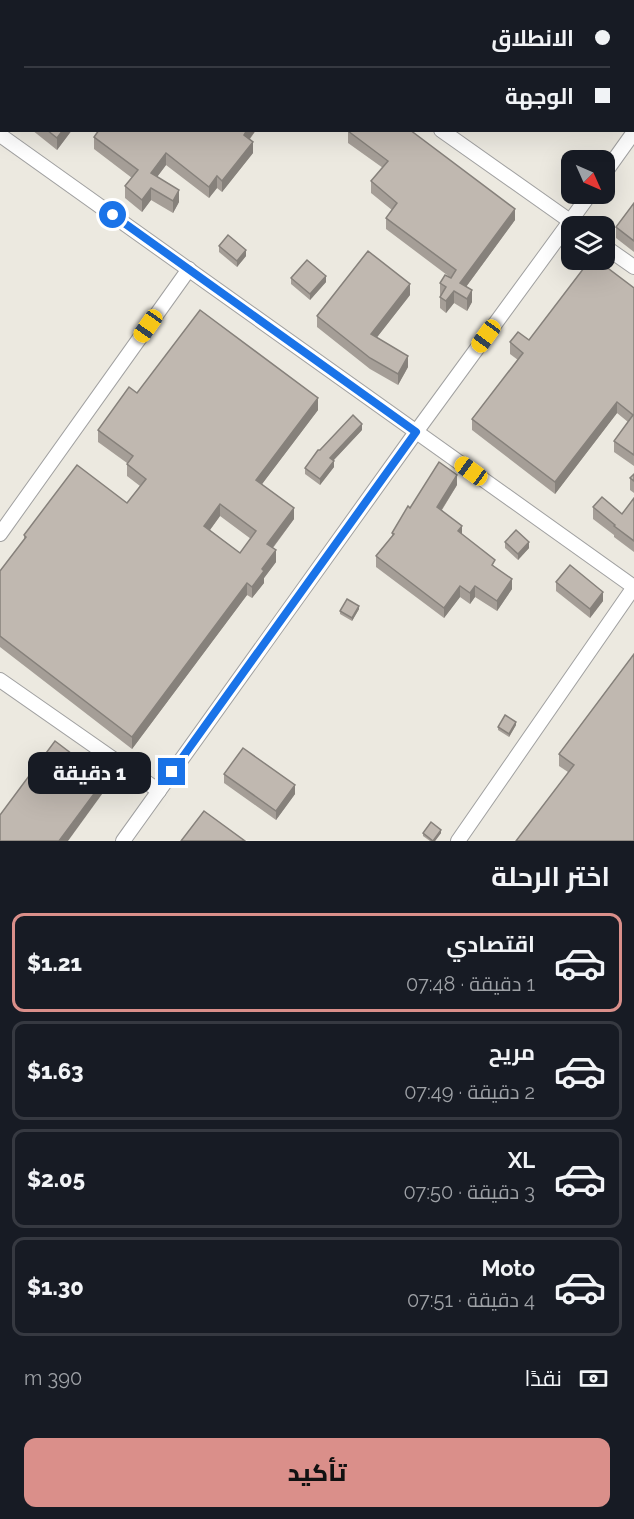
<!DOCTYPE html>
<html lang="ar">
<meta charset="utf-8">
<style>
body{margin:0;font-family:Raleway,Cairo,sans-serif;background:#20242c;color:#f1f3f6;direction:rtl;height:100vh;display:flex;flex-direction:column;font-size:22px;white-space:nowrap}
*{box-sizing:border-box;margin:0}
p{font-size:20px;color:#9ea1a6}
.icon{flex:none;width:33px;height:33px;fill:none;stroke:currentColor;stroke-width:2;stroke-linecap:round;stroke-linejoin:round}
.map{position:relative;height:841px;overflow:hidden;direction:ltr}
.drawer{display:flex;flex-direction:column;background:#171b24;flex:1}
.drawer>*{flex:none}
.banner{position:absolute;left:0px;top:0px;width:634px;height:132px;box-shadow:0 6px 24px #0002;direction:rtl;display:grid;align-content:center;height:132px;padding:0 24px;background:#171b24}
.needle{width:39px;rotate:135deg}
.controls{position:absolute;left:561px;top:150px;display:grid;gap:12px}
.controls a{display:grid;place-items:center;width:54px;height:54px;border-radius:12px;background:#171b24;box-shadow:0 6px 24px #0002;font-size:30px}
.end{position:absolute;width:27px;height:27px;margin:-14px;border:8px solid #1a73e8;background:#fff;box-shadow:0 0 0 3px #fff}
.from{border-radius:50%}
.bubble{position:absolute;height:42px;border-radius:12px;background:#171b24;box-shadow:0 6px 24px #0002;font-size:20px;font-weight:800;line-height:42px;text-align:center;direction:rtl}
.car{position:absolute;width:18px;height:36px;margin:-18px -9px;border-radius:8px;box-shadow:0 0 4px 2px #0007;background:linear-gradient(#f5c518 24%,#345 0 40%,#f5c518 0 76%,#345 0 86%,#f5c518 0)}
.banner b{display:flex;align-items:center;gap:21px;height:57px;font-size:22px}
.banner b+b{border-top:2px solid #363941}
.banner i{width:15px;height:15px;background:#f1f3f6}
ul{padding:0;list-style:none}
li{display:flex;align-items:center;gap:18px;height:99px;margin:0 12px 9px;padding:0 12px;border:3px solid #363941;border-radius:12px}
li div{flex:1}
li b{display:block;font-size:22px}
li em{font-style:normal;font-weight:800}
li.current{border-color:#da8f8a}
li>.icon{width:54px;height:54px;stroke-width:1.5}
h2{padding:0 24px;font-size:27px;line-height:72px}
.pay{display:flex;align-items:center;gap:15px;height:66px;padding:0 24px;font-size:22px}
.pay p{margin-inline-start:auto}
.cta{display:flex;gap:12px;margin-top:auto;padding:12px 24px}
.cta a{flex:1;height:69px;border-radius:12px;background:#da8f8a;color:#111;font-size:24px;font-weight:800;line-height:69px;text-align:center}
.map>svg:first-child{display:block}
</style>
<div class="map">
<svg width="634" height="841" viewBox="0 0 634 841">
<rect width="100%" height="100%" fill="#ece9e0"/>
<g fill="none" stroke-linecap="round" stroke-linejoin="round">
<g stroke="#a1a1a1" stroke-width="16">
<g id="street">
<polyline points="259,0 261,2"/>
<polyline points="457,0 459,2"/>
<polyline points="67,2 68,0"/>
<polyline points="558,2 559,0"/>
<polyline points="0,93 2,91"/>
<polyline points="441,130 577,226"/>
<polyline points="0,135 634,587"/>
<polyline points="604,174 634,132"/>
<polyline points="604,246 634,267"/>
<polyline points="0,534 189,269"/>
<polyline points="0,680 159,791"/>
<polyline points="123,841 416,432 590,194"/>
<polyline points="458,841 634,587"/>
</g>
</g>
<use href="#street" stroke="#fff" stroke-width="14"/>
</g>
<g fill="#a59e97" fill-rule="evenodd">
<polygon points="95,0 204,0 206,2 94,2"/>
<polygon points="486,0 504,0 503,2 488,2"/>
<polygon points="508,0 544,0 543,2 510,2"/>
<polygon points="577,0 628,0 629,2 579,2"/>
<polygon points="32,130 72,130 57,150"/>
<polygon points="99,130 256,130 250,139 253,153 222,192 217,188 209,198 166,165 157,177 179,202 173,213 151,200 142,212 125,198 125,186 132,178 94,149 94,137"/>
<polygon points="348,131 515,220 466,287 472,302 467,311 454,303 446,313 440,308 440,297 441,295 440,295 440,283 451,278 386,229 386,218 392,210 371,193 371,181 383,168 348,143"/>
<polygon points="634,203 634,252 616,238 616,227"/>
<polygon points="219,246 246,256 237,267 219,252"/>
<polygon points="291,278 326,282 310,300 291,284"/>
<polygon points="634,288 634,466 614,452 614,441 628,422 617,413 555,494 472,430 472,419 518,360 510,354 510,342 529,340"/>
<polygon points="410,295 377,337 408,367 398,385 370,369 317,327 317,316"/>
<path d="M137,393l181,17 -56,74 32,35 -21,29 3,14 -12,16v5l-12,15 -5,-3 -115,154 -132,-102v-76l24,-31v-5l103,-32 13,-17 -13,-10v-13l-29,-21v-12zM220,516l31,23 -11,14 -30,-23z"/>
<polygon points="362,430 333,461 334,467 320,485 305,474 305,468 320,450"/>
<polygon points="634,474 634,493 630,490 630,478"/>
<polygon points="457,485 442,510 462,535 495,567 512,589 497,611 475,597 470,604 460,597 444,618 376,567 376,556 392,536 392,533 410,508"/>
<polygon points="634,498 634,552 614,537 614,535 593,519 593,507 622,514"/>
<polygon points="505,542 529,548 518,560 505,548"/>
<polygon points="556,582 603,601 590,618 556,591"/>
<polygon points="359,609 352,621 340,614 340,611"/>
<polygon points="634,654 634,841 568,772 559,766 559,754"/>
<polygon points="516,725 509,737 498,730 498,727"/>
<polygon points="224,774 295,794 276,820 224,783"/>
<polygon points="423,833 441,833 435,841 430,841 423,836"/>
</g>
<g fill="#86817b">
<polygon points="405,0 414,0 412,2 404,2"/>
<polygon points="2,50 2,62 0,64 0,52"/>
<polygon points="63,130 72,130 57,150 57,138"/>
<polygon points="247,130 256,130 244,146 244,135"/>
<polygon points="253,142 253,153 222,192 222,181"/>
<polygon points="166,153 166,165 151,185 151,173"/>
<polygon points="217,176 217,188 209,198 209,187"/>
<polygon points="151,188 151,200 142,212 142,200"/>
<polygon points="179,190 179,202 173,213 173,201"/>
<polygon points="515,209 515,220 460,295 460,283"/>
<polygon points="246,250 246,256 237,267 237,261"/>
<polygon points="326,276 326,282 310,300 310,294"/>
<polygon points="410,284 410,295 371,345 371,334"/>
<polygon points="472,290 472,302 467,311 467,299"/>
<polygon points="454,291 454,303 446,313 446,301"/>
<polygon points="408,356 408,367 398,385 398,374"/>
<polygon points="318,398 318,410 256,492 256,480"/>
<polygon points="617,402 617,413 555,494 555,482"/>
<polygon points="362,424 362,430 330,464 330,458"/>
<polygon points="334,461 334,467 320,485 320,479"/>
<polygon points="457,475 457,485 437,517 437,507"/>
<polygon points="220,504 220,516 204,538 204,526"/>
<polygon points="294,508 294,519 267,555 267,544"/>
<polygon points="462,526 462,537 458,531"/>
<polygon points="529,542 529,548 518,560 518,554"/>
<polygon points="276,550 276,562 264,578 264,583 252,598 252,587 262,569"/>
<polygon points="512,579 512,589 497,611 497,601"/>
<polygon points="247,583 247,595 132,749 132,737"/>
<polygon points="460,586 460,597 444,618 444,608"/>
<polygon points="475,586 475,597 470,604 470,593"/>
<polygon points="603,592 603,601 590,618 590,609"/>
<polygon points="359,606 359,609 352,621 352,618"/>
<polygon points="516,722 516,725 509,737 509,734"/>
<polygon points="105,779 105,790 68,841 59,841"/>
<polygon points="295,785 295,794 276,820 276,811"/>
<polygon points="441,830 441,833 435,841 433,841"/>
</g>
<g fill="#c0b8b0" stroke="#86817b" stroke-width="1.5" fill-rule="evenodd">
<polygon points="20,0 28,0 31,2 19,2"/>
<polygon points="95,0 153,0 152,2 94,2"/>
<polygon points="172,0 204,0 206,2 174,2"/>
<polygon points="340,0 405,0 404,2 339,2"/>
<polygon points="523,0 536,0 535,2 525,2"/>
<polygon points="591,0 628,0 629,2 593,2"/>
<polygon points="633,4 634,5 634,43 633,44"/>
<polygon points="0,16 2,18 2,50 0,52"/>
<polygon points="47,130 63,130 57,138"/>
<polygon points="99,130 247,130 244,135 253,142 222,181 217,176 209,187 166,153 151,173 179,190 173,201 151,188 142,200 125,186 138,170 94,137"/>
<polygon points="349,130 410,130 515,209 460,283 472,290 467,299 454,291 446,301 440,297 446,287 440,283 445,275 451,278 456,270 386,218 397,203 371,181 388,161 348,131"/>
<polygon points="634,203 634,241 616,227"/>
<polygon points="228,235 246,250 237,261 219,246"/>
<polygon points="368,251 410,284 371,334 408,356 398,374 370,358 317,316"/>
<polygon points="307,260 326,276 310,294 291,278"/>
<polygon points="590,260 597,260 634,288 634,455 614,441 633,415 617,402 555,482 472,419 523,353 510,342 518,332 529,340"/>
<path d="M200,310l118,88 -62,82 38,28 -27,36 9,6 -14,19 2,2 -12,16 -5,-4 -115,154 -132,-101v-65l26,-34 -2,-2 53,-70 50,38 19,-24 -19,-15 6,-8 -35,-26 31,-43 8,6zM220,504l36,27 -16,22 -36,-27z"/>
<polygon points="353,415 362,424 330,458 334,461 320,479 305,468 318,450 320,450"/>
<polygon points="439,462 457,475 437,507 462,526 458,531 495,560 492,565 512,579 497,601 475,586 470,593 460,586 444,608 376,556 394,534 392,533 408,506 410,508"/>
<polygon points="634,474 634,481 630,478"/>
<polygon points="602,497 622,514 634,498 634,541 614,526 615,525 593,507"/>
<polygon points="516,530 529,542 518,554 505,542"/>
<polygon points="570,565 603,592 590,609 556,582"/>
<polygon points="347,599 359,606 352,618 340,611"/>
<polygon points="634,654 634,841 516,841 574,765 559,754"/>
<polygon points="505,715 516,722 509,734 498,727"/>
<polygon points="55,741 105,779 59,841 0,841 0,815"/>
<polygon points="243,748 295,785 276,811 224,774"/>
<polygon points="204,811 245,841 181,841"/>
<polygon points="431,822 441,830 433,841 423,833"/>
</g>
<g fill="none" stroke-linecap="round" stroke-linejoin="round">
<polyline stroke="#1a73e8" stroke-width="8" points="113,215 416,432 172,772"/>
</g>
</svg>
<div class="controls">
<a><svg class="needle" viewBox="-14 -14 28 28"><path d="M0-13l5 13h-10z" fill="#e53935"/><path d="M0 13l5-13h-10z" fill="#9ea1a6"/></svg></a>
<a><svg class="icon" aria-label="layers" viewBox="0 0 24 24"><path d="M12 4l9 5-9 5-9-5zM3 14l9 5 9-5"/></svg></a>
</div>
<i class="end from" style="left:113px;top:215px"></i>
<i class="end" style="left:172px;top:772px"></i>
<div class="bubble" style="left:28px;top:752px;width:123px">1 دقيقة</div>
<i class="car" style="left:148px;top:326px;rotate:215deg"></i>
<i class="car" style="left:486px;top:336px;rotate:216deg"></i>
<i class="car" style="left:471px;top:471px;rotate:306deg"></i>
<div class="banner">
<b><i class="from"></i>الانطلاق</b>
<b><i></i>الوجهة</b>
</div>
</div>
<section class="drawer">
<h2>اختر الرحلة</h2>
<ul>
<li class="current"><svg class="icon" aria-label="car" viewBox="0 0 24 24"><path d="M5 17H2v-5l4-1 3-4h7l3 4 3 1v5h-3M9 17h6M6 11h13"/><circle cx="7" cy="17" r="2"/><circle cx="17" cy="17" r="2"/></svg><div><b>اقتصادي</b><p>1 دقيقة · 07:48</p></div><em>$1.21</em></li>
<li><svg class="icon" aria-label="car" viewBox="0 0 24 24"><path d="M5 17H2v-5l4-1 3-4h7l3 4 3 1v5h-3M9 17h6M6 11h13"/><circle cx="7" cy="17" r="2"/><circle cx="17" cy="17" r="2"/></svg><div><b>مريح</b><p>2 دقيقة · 07:49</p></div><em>$1.63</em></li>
<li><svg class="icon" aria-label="car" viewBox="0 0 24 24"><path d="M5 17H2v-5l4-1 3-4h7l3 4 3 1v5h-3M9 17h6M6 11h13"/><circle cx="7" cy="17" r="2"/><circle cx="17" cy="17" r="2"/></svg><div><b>XL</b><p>3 دقيقة · 07:50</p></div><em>$2.05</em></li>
<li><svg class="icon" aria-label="car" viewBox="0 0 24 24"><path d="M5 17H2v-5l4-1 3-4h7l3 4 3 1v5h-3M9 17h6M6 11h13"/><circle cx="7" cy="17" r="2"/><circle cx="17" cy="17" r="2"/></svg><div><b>Moto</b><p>4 دقيقة · 07:51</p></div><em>$1.30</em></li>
</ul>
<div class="pay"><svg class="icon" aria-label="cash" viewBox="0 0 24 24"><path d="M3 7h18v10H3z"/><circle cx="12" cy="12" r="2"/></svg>نقدًا<p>390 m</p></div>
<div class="cta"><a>تأكيد</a></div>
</section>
